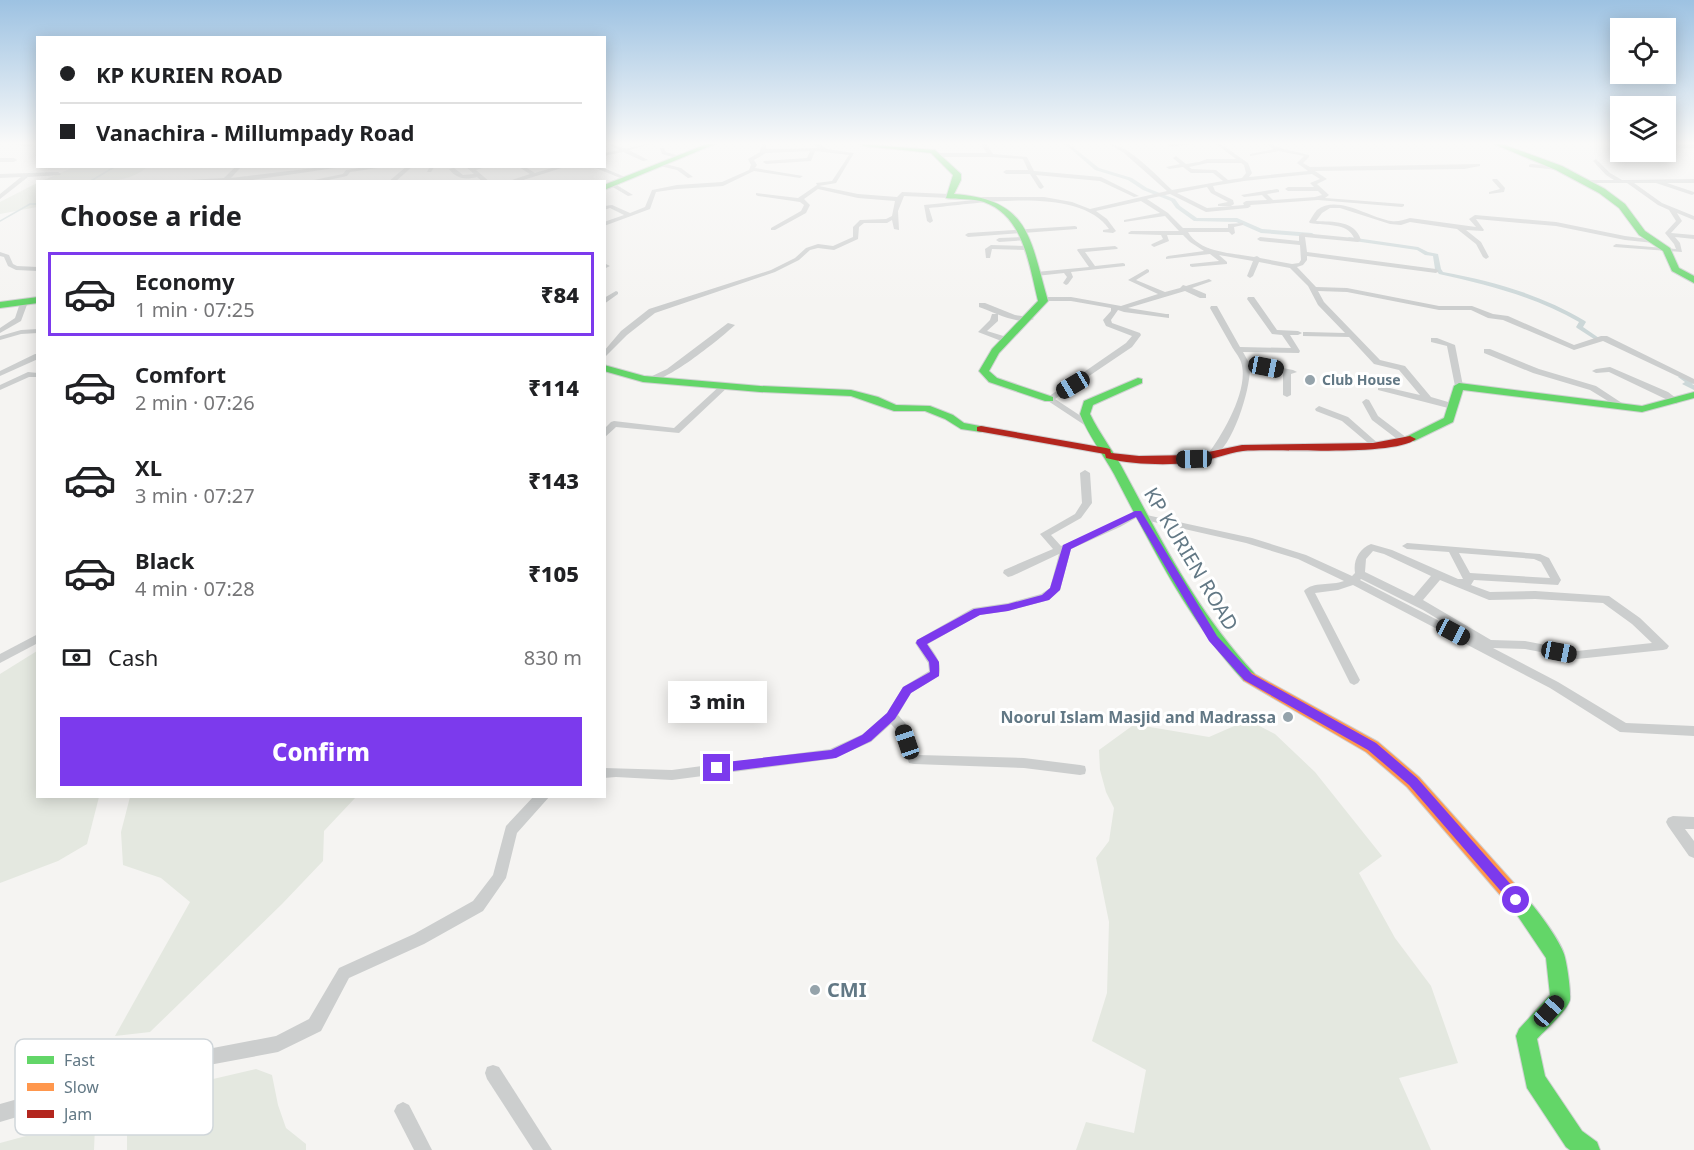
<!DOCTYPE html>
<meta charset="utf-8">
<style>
body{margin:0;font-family:"Noto Sans",sans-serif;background:#f6f6f6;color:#202124;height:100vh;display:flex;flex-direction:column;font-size:22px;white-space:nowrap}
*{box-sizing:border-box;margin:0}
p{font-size:20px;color:#757577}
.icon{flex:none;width:33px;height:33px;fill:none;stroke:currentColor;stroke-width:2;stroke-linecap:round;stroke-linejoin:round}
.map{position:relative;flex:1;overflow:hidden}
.sheet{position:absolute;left:36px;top:180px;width:570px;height:618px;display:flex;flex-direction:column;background:#fff;border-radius:0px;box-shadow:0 3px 15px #0003}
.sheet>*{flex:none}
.banner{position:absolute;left:36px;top:36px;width:570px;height:132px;border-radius:0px;box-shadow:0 3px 15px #0003;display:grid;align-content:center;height:132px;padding:0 24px;background:#fff}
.buttons{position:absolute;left:1610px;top:18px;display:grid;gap:12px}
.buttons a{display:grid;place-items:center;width:66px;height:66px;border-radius:0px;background:#fff;box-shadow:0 3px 15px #0003;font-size:30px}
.end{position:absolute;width:27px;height:27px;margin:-14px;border:8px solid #7c3aed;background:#fff;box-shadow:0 0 0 3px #fff}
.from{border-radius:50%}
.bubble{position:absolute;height:42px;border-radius:0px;background:#fff;box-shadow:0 3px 15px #0003;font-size:20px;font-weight:800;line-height:42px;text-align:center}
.car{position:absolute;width:18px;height:36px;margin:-18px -9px;border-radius:8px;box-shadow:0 0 4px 2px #0007;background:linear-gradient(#222 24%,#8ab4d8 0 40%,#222 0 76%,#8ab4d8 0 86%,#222 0)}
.banner b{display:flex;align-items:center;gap:21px;height:57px;font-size:22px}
.banner b+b{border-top:2px solid #e0e0e0}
.banner i{width:15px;height:15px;background:#202124}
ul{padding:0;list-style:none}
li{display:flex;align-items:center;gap:18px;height:84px;margin:0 12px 9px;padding:0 12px;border:3px solid transparent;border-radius:0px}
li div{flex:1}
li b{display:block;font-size:22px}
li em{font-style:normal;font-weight:800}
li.on{border-color:#7c3aed}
li>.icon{width:54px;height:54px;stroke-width:1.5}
h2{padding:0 24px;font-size:27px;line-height:72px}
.pay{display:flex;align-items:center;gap:15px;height:66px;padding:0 24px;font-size:22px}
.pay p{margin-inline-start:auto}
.primary-button{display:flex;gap:12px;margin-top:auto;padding:12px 24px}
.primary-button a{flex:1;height:69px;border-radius:0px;background:#7c3aed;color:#fff;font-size:24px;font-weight:800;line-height:69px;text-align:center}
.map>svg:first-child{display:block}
</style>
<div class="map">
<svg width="1694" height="1150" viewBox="0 0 1694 1150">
<rect width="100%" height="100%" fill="#f5f4f2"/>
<g fill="#e4e8e0">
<path d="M74,167h73c-23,22 -76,14 -107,15z"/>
<polygon points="37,183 37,207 0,214 0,202"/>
<polygon points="37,651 38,796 99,797 87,844 58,861 0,883 0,674"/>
<polygon points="1248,720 1275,734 1315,772 1382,856 1359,873 1395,938 1431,986 1458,1063 1399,1078 1431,1150 1076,1150 1086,1122 1134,1133 1146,1070 1092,1041 1107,993 1109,922 1096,858 1109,841 1114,808 1106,792 1100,770 1099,750 1132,726 1150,727 1209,737"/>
<polygon points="130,797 356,797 324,831 323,861 282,904 150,1032 115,1036 190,902 161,878 123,865 121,832"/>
<polygon points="256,1069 272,1075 278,1105 286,1128 306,1144 306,1150 127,1150 127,1130 136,1104 168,1081 213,1079"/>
<polygon points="95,1126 94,1150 0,1150 0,1143 26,1136 69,1136"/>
</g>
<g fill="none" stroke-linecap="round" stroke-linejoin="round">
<g stroke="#ccd7d8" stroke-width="1.5">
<polyline points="89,182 116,166"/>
<polyline points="0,221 30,204 38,204"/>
</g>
<g fill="#ccd7d8" fill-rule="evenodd">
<polygon points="1065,144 1069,144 1099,168 1132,178 1147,188 1175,199 1180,206 1197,218 1237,218 1262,229 1312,233 1315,235 1312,237 1261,233 1236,222 1194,221 1176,208 1171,201 1143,190 1128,180 1095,170"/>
<path d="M1349,237l69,10 10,5 10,2 3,15 2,3c50,9 99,23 142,49l1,1 -3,5 16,11 -5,1 -17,-11 -1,-1 3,-5c-43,-25 -91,-37 -140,-48l-4,-5 -2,-13 -8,-1 -8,-5 -70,-10 -1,-1z"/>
<polygon points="1681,375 1693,381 1694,383 1692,384 1694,385 1694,390 1682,384 1685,382 1678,377"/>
</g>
<g stroke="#d0d1d2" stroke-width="2">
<g id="fast">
<polygon points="707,144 715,144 604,190 604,185"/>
<path d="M861,144l74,6 26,24v6l-7,14c76,5 76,45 94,107l-49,52 -10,18 8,7 56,19v4h-8l-56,-19 -10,-11 13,-22 46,-48c-9,-36 -14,-85 -54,-99 -12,-4 -26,-2 -38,-4l7,-23 -22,-22 -67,-7z"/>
<polygon points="1494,144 1502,144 1562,166 1605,189 1625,204 1645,231 1670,248 1679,268 1694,276 1694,283 1672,271 1663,251 1639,235 1619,208 1599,193 1556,170"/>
<polygon points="38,297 38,303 0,308 0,302"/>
<polygon points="604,365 644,376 760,386 851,390 878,397 896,405 930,406 953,415 964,423 985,427 987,429 981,432 961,429 945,419 925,411 894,411 851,396 760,392 643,382 604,371"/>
<path d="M1138,378l4,1v4l-49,22 -3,9c10,21 25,39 35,59 38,71 74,141 129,200l3,4 -3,4h-10c-56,-61 -92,-134 -130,-207 -11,-20 -26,-39 -34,-60l4,-13z"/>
<polygon points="1459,383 1642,406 1694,392 1694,398 1642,412 1463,390 1453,422 1414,441 1406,441 1406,437 1444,418 1454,386"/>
<path d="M1514,888c13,5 46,52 50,66 3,9 7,37 6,46 -3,11 -25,30 -33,39l8,37 37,55 15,11 3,8h-30l-4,-3 -39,-59 -11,-52 3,-7 31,-34 -4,-37 -41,-61 2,-6z"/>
</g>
</g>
<g stroke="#d0d1d2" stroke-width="2">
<polygon id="slow" points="1249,671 1378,742 1419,777 1521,891 1523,897 1521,903 1514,906 1507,903 1407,787 1366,752 1244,681 1241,677 1244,673"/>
</g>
<g stroke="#d0d1d2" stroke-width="2">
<path id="jam" d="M981,426l125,22 4,1 1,4 28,3 55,-1 48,-10 131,-2 37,-7 6,3c-22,18 -140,9 -173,12 -17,2 -33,10 -50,12 -28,2 -60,2 -87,-5l-1,-4 -128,-23v-4z"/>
</g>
<g fill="#cccece" fill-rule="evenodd">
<polygon points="11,144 31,144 33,145 30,147"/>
<path d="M608,144c7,0 10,3 16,4 8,1 18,-4 26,-4l-21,6 19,10 -5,1 -20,-9 -19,4v-3l15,-3z"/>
<polygon points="762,144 766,144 766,149 818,148 814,144 820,144 827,149 854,153 836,183 819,186 858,194 897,197 902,192 949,194 952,196 949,198 904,196 898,211 899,230 894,229 892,220 887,223 864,223 859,227 858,239 834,250 818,248 810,250 799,260 775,272 655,313 627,335 604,358 604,351 621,331 649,309 771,270 795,258 806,248 818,244 833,246 853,237 853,227 860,220 886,219 892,216 895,201 858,198 818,189 804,199 810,205 806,213 775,230 771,230 771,228 801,211 804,205 800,202 758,196 756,195 756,193 798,198 817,185 816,183 832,181 849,155 815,151 811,161 766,164 763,162 764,161 807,158 810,151 766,153 754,160 757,165 755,168 803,176 800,178 754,171 723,186 677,189 656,192 650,209 604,226 604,222 624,215 610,208 604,210 604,206 612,205 630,213 645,207 652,190 677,185 722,182 749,170 751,165 748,159 760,152"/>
<polygon points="981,144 986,144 993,154 1027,157 1034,171 1101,177 1139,196 1134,197 1100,181 1036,175 1044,187 1041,189 1039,188 1030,174 1006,174 1003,172 1006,170 1028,170 1023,159 991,157 939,157 936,155 939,153 987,153"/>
<path d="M1109,144c19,0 49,33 63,46l51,-9 -10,-8h-22l-8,-6 -14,2 -3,-2 14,-3 -7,-6 3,-2 10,8 13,-2 8,-3h29l-20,-15h5l27,19 4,10 -3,4 59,-6 -11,-8 7,-7 -25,-5 -29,5v-2l24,-5 -7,-5h5l8,4 29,7v2l-6,6 7,4 170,-3v2l-16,3 -149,2 12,8 -10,5 12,11 -4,3 79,6v2l-2,1 -84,-7 -68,5 1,1 -3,2 -42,4 -36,-18 -23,5 21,14 15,15h45v-4l15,-1v2l-9,2 1,6 -3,2 -3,-3h-41c12,21 45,21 66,25l3,-1 3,2 32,6 7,-1 2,-3 -1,-15 -40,-4 -3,-2 3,-2 39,4v-6l3,-2 52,5c-6,-16 -30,-12 -44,-15l-1,-1c2,-3 5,-9 8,-12 20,-16 53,8 74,11 7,1 12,-1 19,-3l66,9 -7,-8 6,-4 81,7 69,14 31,4v2l-2,1 -29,-3 -69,-14 -80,-7 8,11 -1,1 -17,-1 15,12 8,15 -3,2 -3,-2 -7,-13 -19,-15 -47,-7 -9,3 -11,-1 -50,-16h-10l-8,5 -6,8c17,1 39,-1 45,19l-3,2 -53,-5 2,15 129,17 3,2 -3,2 -129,-17v4l-4,5 -6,2 19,20 31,1 92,18h33l21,8 15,2 66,29 27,-9h6l87,43v5l-91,-43 -29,9 -71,-30 -15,-2 -17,-8h-32l-92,-18 -29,-1 6,11 56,58 25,6 26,31 24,7 1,2 -4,3 -74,-19v-4h3l39,9 -21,-25 -25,-6 -25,-27 -46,-1v-4h3l39,1 -27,-28 -10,-19 -18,-18 -31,-6 -6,14 -3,2 -3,-2 6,-15 -34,-6 8,7v2l-35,3 -2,-1v-2l29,-3 -9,-7 -44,5v-2l2,-1 36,-5 -14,-9 -7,-7h-16l2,6 -15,6 -3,-2 1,-1 11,-5 -2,-4 -32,-1 -1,-1 3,-2h48l-14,-15 -41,6v-2l36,-7 -19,-12 -45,10 11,8 9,12 -3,2 -10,-1v-2l6,-1c-30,-44 -134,-25 -180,-21l4,13 -3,2 -3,-2 -3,-16 51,-5v-2l2,-1h67l28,5 18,7 77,-18 -43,-38zM1208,163h33l3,2 2,8 -4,5 -14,2 -12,-10 -24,-1 -3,-2zM1312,174l8,5 -10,4 4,4h-26l-3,2 3,2h30l4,4 -7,2 -42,3 -6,-6 12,-2v-2l-2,-1 -36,6 3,2 18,-2 5,5 -21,1 -3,2 1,2 -37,3 -30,-15 30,-6 4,6 17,9 -10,2v2h13l3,-2 -1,-4 -18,-9 -2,-5 31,-5z"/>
<polygon points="1170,144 1194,144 1168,147"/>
<polygon points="1665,144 1694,144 1694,148 1665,147"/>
<polygon points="660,148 664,148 666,152 683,157 680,159 662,154"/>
<polygon points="0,158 14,158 17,160 14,162 0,162"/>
<polygon points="1596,159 1610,173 1622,180 1694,179 1694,183 1667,183 1694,192 1694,194 1692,195 1656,183 1634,183 1662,203 1694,216 1694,220 1677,213 1682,221 1671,233 1694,235 1694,239 1675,237 1680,243 1682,252 1614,247 1613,246 1616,244 1676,249 1674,244 1665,233 1676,221 1669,210 1658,205 1627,183 1581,183 1581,181 1583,180 1614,180 1606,175 1594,162 1593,161"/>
<polygon points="662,163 681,168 693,177 688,178 677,170 660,166 659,165"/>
<polygon points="1531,164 1559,166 1562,168 1559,170 1529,167 1529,165"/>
<polygon points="236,166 242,166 231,178 330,166 349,166 246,181 150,182 224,178"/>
<polygon points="372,166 392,166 350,172 347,176 319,182 304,182 343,174 346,170"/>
<polygon points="407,166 413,166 395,182 388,182"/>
<polygon points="430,166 435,166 431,172 427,172"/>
<path d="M465,166l8,2 17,-2 -14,4 14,12h-7l-6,-5c-12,3 -20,2 -28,-8l5,-1 9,7 11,-1z"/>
<polygon points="517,166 524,166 535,173 558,166 568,166 517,182 506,182 530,174"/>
<polygon points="591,166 599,166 630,179 625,180"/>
<polygon points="58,172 61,174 60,175 28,177 0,199 0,194 21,177 0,178 0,174"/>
<polygon points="1493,179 1497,179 1505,188 1504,192 1489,194 1489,192 1500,189 1492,180"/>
<polygon points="611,184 615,184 633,195 628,196 611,186"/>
<polygon points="1075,226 1077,227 1077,229 968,237 965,235 968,233"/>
<polygon points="1025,237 1028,239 1027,240 999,242 996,240 999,238"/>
<polygon points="991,245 1027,246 1030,248 1027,250 992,249 990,258 986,258 985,249"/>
<polygon points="1115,246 1118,248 1117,249 1085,252 1095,266 1123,263 1125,264 1125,266 1071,272 1073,277 1068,284 1066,285 1063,283 1067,277 1064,273 1036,276 1033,274 1036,272 1089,267 1077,250 1078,249"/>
<polygon points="0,252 9,255 13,264 17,266 38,267 38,271 16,270 8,266 4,257 0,256"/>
<polygon points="604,263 610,266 604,269"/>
<polygon points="1147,269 1149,270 1149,272 1136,280 1165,292 1180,288 1183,285 1186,286 1209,279 1212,281 1192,288 1206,294 1206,298 1200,298 1185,291 1128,308 1166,314 1169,314 1169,318 1124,312 1118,310 1111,320 1112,323 1140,333 1141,335 1132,347 1055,399 1093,424 1089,427 1086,426 1045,399 1126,343 1132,336 1106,326 1103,320 1111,311 1111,308 1071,301 1043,301 1039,299 1043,297 1071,297 1121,306 1158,294 1128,280"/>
<polygon points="616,291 618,292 618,294 604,304 604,298"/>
<path d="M1248,297h6l23,33 21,1 4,2 -4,2h-8l10,16 -1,2 -56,-1 5,9 45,9 4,2 -6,2v21l-4,2 -4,-2v-22l-33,-7c1,22 -17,81 -37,91l-5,-3c15,-20 42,-66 33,-92 -2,-6 -7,-11 -10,-17 -7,-12 -14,-25 -21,-37l1,-2h6l23,41 51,1 -9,-13 -10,-1 -25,-35z"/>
<polygon points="21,300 28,302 21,321 0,333 0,328 15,318"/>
<path d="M979,303h6l30,12 15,2 4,2c-15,7 -40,-7 -55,-12z"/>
<polygon points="992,314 998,314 998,321 987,331 1010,338 1010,342 1004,342 978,332 990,320"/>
<path d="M728,323l7,2c-14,13 -68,57 -85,56v-4l17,-8z"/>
<polygon points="38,329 38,333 21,334 0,340 0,336 21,330"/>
<polygon points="1431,338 1437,338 1455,345 1463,386 1462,388 1456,388 1455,386 1447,346 1431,342"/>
<polygon points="1484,349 1490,349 1539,369 1596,386 1628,407 1624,410 1621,409 1590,390 1533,373 1484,353"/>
<polygon points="35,354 38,354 38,359 0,376 0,371"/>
<polygon points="1610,367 1668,392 1680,401 1676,404 1609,372 1596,373 1592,371 1596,369"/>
<polygon points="28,372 38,373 38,377 29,377 0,390 0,385"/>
<polygon points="723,383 729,383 730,385 679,433 616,427 604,438 604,429 611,422 614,421 674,428"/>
<polygon points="1366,399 1369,400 1378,416 1407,438 1407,442 1401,442 1372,420 1362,402"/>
<polygon points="1319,406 1348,417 1381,446 1377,449 1374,448 1342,421 1316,411 1315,409"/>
<path d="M1085,470l5,3 2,30 -11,15 -30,17 10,11 53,-23 24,-13 3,1 1,3 110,24 54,17 46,21 3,-3c-2,-13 4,-24 16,-29l21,6 66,29h5l-14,-27 -42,-3 -5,-3 5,-3 133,11 9,4 12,22 -3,5 -84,-5 -3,5 19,7 45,-1 74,5 31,22 29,28 -2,3 -4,1 -86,9 -52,-10 -32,-1 65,34 68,41 68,3v10l-74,-4 -70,-44 -197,-103 -15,5 -23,3 45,87 -2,3 -4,2 -4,-2 -46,-92c9,-10 27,-5 40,-10l-46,-22 -52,-16 -110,-25 -16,9 -49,22 -11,41 -11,10 -41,11 -29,4 -51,29c7,10 15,19 11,32l-28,17 -13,22 9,10 12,30 105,3 56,7 5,1 1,4 -1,4 -5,1 -56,-7 -110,-4 -5,-1 -11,-31 -7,-8 -20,18 -39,17 -160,21 -56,-3 -12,1v-10l68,2 158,-21 33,-15 24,-21 16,-26 26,-16 -1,-8 -13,-20 2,-3 56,-32 35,-5 33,-9 9,-6 9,-34 -47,22 -4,1 -5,-4 1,-3 49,-21 -13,-15 35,-20 7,-11 -2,-30zM1373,551l11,3 47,22 -17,20 -49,-24 1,-13zM1459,553l75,6 7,3 9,16 -80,-5zM1361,579l62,31 28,17 -91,-47zM1440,580l49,20 46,-1 68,4 29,21 20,19 -75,8 -52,-10 -34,-1 -68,-40z"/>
<polygon points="38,634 38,643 0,663 0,654"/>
<polygon points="534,796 550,796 517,833 506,878 483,911 424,944 349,978 321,1031 278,1052 166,1073 0,1122 0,1104 166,1057 276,1036 309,1019 339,968 414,934 473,901 493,875 506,826"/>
<polygon points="1673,816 1694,817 1694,829 1685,829 1694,841 1694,858 1689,856 1668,826 1666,822 1668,818"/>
<polygon points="493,1065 499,1067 552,1150 533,1150 487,1079 485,1073 487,1067"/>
<polygon points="403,1102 409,1105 432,1150 414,1150 394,1111 397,1105"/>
</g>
<use href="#fast" fill="#63d668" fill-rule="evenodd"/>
<use href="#slow" fill="#ff974d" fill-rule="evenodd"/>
<use href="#jam" fill="#b3261e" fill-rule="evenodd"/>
</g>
<linearGradient id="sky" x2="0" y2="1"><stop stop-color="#9dc2e2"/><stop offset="0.47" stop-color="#fafaf9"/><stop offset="1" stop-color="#fafaf9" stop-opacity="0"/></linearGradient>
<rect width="1694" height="305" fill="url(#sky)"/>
<polygon fill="#7c3aed" points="1135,511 1141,511 1217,636 1252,674 1376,743 1417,778 1521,896 1523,900 1521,904 1516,906 1512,904 1409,785 1368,750 1244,680 1209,641 1136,517 1071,549 1060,590 1049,600 1008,611 980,615 927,644 939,662 939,676 911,693 895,719 871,741 836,758 717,773 713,772 713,765 717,763 831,750 862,735 887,713 903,687 930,672 929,662 916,643 917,640 974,609 1008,604 1042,595 1050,588 1063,545"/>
<g fill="#95a3ab" stroke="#fff" stroke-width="2">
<circle cx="1310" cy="380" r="6"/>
<circle cx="1288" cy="717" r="6"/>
<circle cx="815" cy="990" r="6"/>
</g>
<g text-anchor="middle" stroke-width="6" stroke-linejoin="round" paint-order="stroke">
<g font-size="14" font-weight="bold" fill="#627885" stroke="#fff" text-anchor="start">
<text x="1322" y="385">Club House</text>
</g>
<g font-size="16" font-weight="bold" fill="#627885" stroke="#fff" text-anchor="end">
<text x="1276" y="723">Noorul Islam Masjid and Madrassa</text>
</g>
<g font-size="20" fill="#627885" stroke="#fff">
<text transform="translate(1191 559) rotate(59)" y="7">KP KURIEN ROAD</text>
</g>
<g font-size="20" font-weight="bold" fill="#627885" stroke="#fff" text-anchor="start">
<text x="827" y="997">CMI</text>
</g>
</g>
<rect x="15" y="1039" width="198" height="96" rx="9" fill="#fff" stroke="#d0d6da" stroke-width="1.5"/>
<rect x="27" y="1056" width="27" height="8" fill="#63d668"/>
<rect x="27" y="1083" width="27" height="8" fill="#ff974d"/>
<rect x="27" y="1110" width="27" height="8" fill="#b3261e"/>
<g font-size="16" fill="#627885">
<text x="64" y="1066">Fast</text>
<text x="64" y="1093">Slow</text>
<text x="64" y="1120">Jam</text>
</g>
</svg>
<div class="buttons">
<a><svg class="icon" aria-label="locate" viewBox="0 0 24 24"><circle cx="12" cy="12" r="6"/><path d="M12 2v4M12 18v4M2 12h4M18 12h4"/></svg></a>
<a><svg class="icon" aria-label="layers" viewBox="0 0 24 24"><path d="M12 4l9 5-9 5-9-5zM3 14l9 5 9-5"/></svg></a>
</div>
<i class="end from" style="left:1516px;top:900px"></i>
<i class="end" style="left:717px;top:768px"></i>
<div class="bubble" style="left:668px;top:681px;width:99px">3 min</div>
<i class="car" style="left:1266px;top:367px;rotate:101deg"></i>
<i class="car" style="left:1073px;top:385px;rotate:239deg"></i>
<i class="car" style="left:1194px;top:459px;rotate:269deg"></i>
<i class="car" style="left:1453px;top:632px;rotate:118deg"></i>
<i class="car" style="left:1559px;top:652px;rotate:101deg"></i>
<i class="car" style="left:907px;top:742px;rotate:341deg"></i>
<i class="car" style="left:1549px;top:1011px;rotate:42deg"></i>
<div class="banner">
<b><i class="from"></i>KP KURIEN ROAD</b>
<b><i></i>Vanachira - Millumpady Road</b>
</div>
<section class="sheet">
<h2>Choose a ride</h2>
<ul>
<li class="on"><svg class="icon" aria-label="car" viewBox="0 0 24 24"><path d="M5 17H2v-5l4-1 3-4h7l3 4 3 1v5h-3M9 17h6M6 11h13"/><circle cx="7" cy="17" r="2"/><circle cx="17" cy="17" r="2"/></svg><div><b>Economy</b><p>1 min · 07:25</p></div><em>₹84</em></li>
<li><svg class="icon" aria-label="car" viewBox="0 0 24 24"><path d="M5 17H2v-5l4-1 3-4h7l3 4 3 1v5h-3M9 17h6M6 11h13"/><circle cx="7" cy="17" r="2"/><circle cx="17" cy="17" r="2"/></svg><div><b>Comfort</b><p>2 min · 07:26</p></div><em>₹114</em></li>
<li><svg class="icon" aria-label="car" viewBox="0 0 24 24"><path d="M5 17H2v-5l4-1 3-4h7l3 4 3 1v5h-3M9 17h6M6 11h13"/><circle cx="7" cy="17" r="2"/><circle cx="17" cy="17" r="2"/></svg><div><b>XL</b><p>3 min · 07:27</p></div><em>₹143</em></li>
<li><svg class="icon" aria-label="car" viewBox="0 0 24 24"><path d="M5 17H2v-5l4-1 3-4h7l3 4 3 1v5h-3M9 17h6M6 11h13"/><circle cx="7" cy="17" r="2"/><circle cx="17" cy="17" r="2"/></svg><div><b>Black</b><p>4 min · 07:28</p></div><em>₹105</em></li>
</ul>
<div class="pay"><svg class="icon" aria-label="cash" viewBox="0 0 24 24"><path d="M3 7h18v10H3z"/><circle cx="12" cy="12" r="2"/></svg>Cash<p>830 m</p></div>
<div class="primary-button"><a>Confirm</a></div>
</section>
</div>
